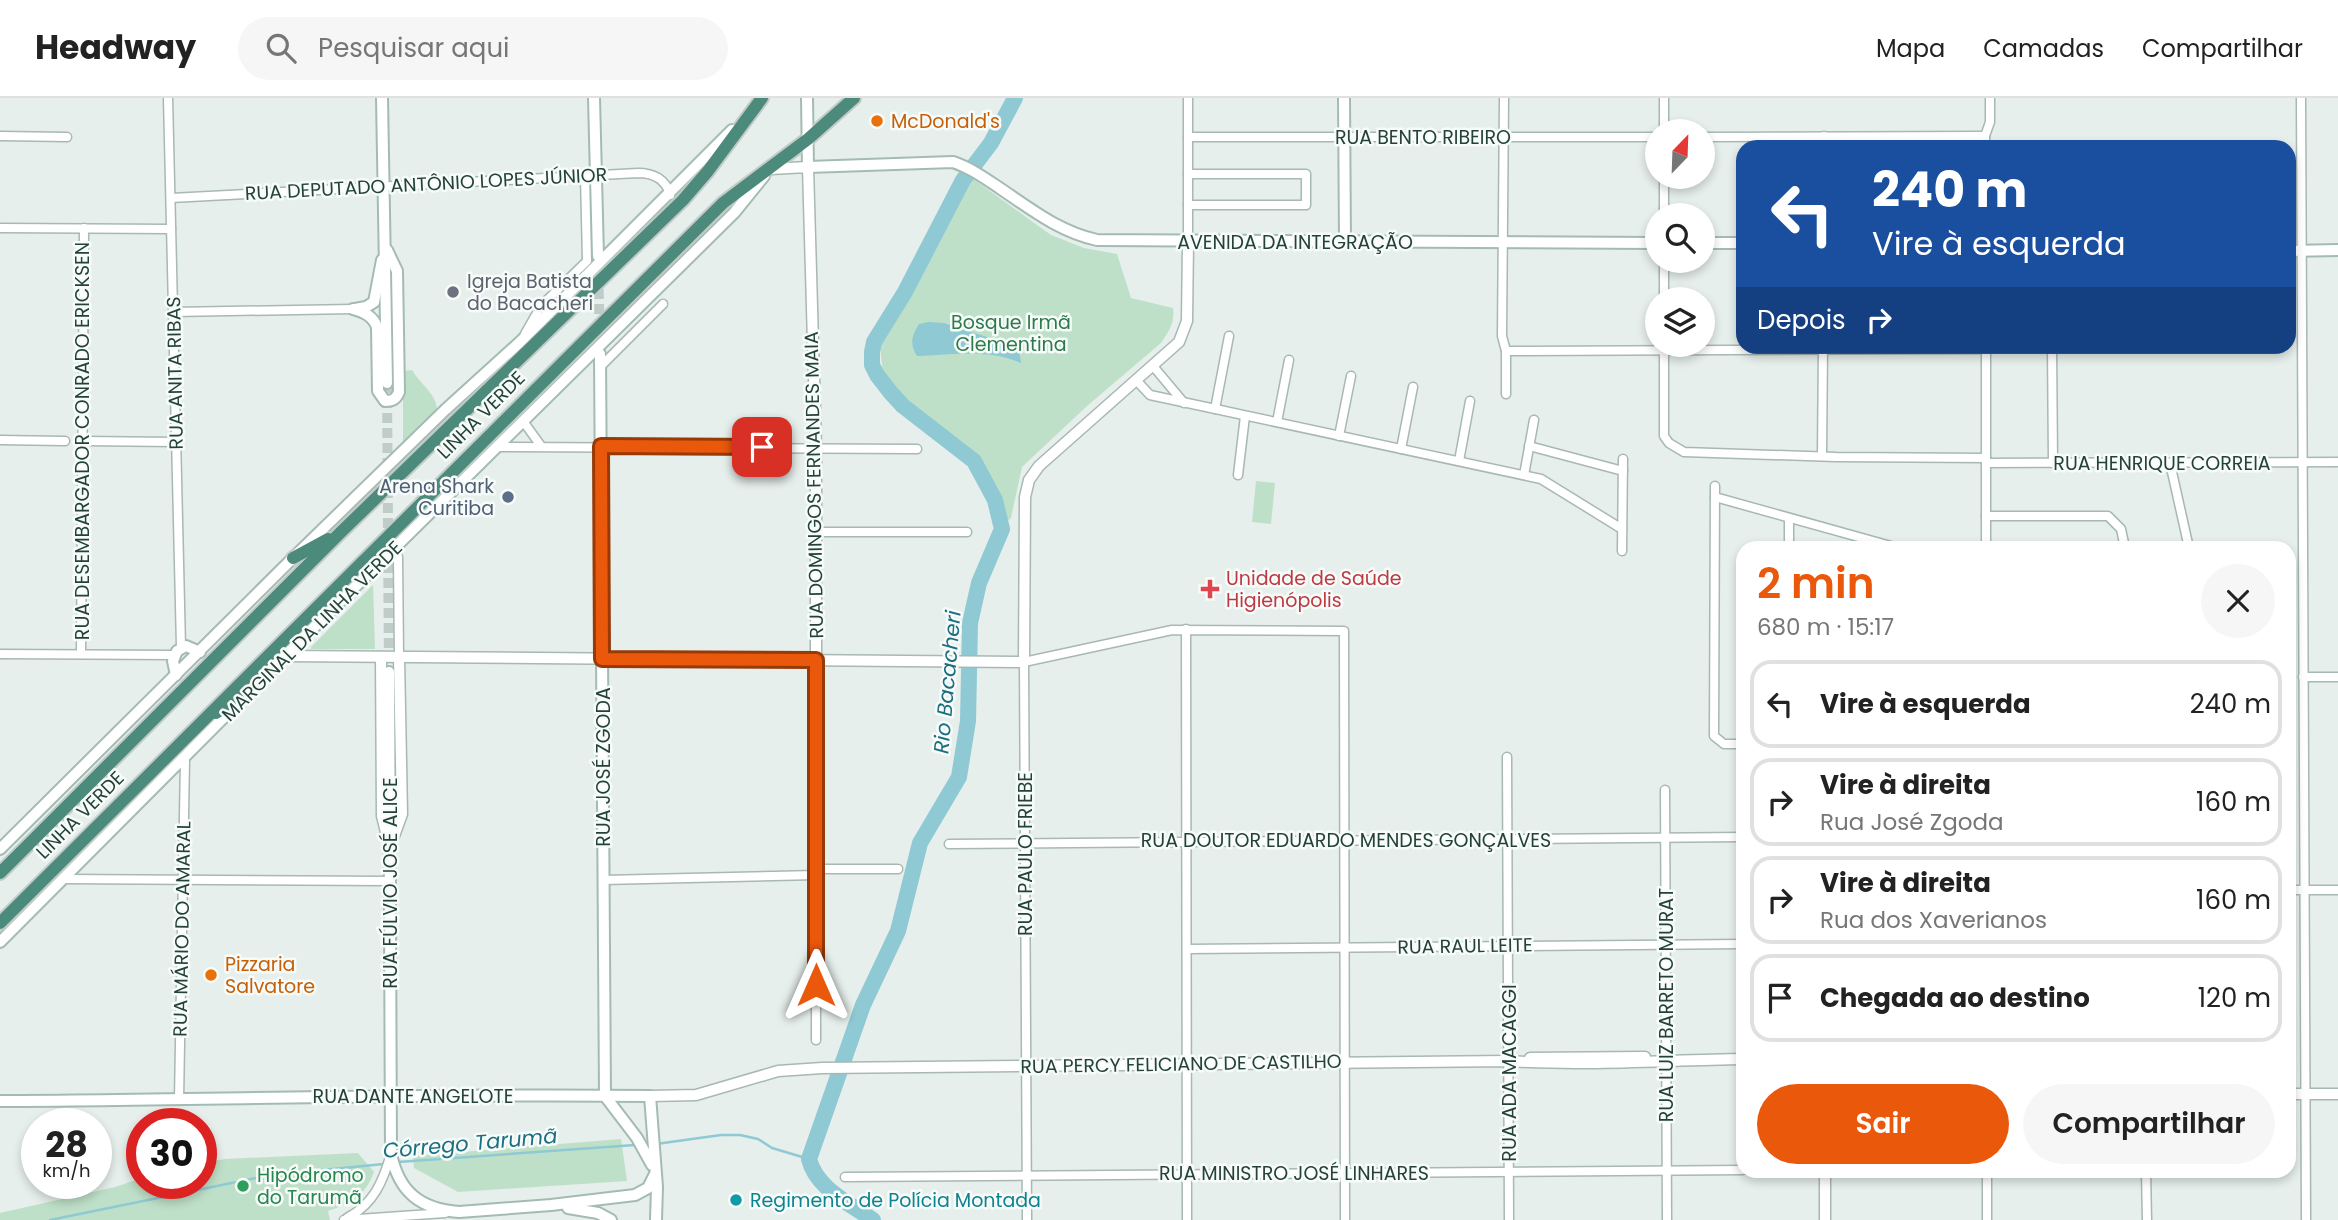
<!DOCTYPE html>
<html lang="pt">
<head>
<meta charset="utf-8">
<style>
  :root { --surface:#fff; --page:#f6f6f6; --text:#222; --muted:#767676; --line:#e0e0e0; --accent:#ea580c }
  body { margin:0; font-family:Poppins,sans-serif; background:var(--page); color:var(--text); height:100vh; display:flex; flex-direction:column; font-size:26px; white-space:nowrap }
  * { box-sizing:border-box; margin:0 }
  p { font-size:23px; color:var(--muted) }
  .icon { flex:none; width:38px; height:38px; fill:none; stroke:currentColor; stroke-width:2; stroke-linecap:round; stroke-linejoin:round }
  .map { position:relative; flex:1; overflow:hidden }
  .drawer { position:absolute; left:1736px; top:443px; width:560px; height:637px; display:flex; flex-direction:column; background:var(--surface); border-radius:21px; box-shadow:0 4px 10px #0003 }
  .drawer>* { flex:none }
  .hud { position:absolute; left:1736px; top:42px; width:560px; height:214px; border-radius:21px; box-shadow:0 4px 10px #0003; background:#1a4fa0; color:#fff; overflow:hidden }
  .needle { width:46px; rotate:23deg }
  .tools { position:absolute; left:1645px; top:21px; display:grid; gap:14px }
  .tools a { display:grid; place-items:center; width:70px; height:70px; border-radius:50%; background:var(--surface); box-shadow:0 4px 10px #0003; font-size:35px }
  .speed { position:absolute; left:21px; top:1010px; display:flex; gap:14px; font-size:35px; font-weight:700; text-align:center }
  .speed>* { display:grid; place-content:center; width:91px; height:91px; border-radius:50%; background:var(--surface); box-shadow:0 4px 10px #0003; line-height:1 }
  .speed small { font-size:18px; font-weight:400 }
  .speed .limit { border:10px solid #d22; background:#fff; color:#111 }
  .pin { position:absolute; display:grid; place-items:center; width:60px; height:60px; color:#fff; margin:-30px; border-radius:14px; box-shadow:0 4px 10px #0006 }
  .me { position:absolute; width:77px; margin:-38px; rotate:0deg; stroke-linejoin:round; filter:drop-shadow(0 0 5px #0008) }
  .turn { display:flex; align-items:center; gap:24px; height:147px; padding:0 21px; font-size:32px }
  .turn .icon { width:91px; height:91px; stroke-width:2.5 }
  .turn b { display:block; font-size:49px; line-height:60px }
  .then { display:flex; align-items:center; height:66px; padding:0 21px; background:#0003; gap:14px; font-size:26px }
  .round { display:grid; place-items:center; flex:none; width:74px; height:74px; border-radius:37px; background:var(--page) }
  .head { display:flex; align-items:center; justify-content:space-between; height:119px; padding:0 21px }
  h1 { font-size:42px; font-weight:600; line-height:52px; color:var(--accent) }
  .button { display:flex; gap:14px; margin-top:auto; padding:14px 21px }
  .button a { flex:1; height:80px; border-radius:42px; background:var(--accent); color:#fff; font-size:28px; font-weight:600; line-height:80px; text-align:center }
  .button a+a { background:var(--page); color:var(--text) }
  ul { padding:0; list-style:none }
  li { display:flex; align-items:center; gap:21px; height:88px; margin:0 14px 10px; padding:0 7px; border:4px solid var(--line); border-radius:21px }
  li div { flex:1 }
  li b { display:block; font-size:26px }
  li em { font-style:normal }
  header { display:flex; align-items:center; gap:42px; box-sizing:border-box; height:98px; padding:0 35px; background:var(--surface); border-bottom:2px solid var(--line) }
  header strong { font-size:33px }
  nav { display:flex; gap:38px; margin-inline-start:auto; font-size:24px }
  .search { width:490px; height:63px; background:var(--page); display:flex; align-items:center; gap:18px; box-sizing:border-box; padding:0 24px; border-radius:38px; color:var(--muted); font-size:26px }
  .map>svg:first-child { display:block }
</style>
</head>
<body>
<header>
<strong>Headway</strong>
<div class="search"><svg class="icon" aria-label="search" viewBox="0 0 24 24"><circle cx="10" cy="10" r="6"/><path d="M15 15l6 6"/></svg>Pesquisar aqui</div>
<nav><a>Mapa</a><a>Camadas</a><a>Compartilhar</a></nav>
</header>
<div class="map">
<svg width="2338" height="1122" viewBox="0 0 2338 1122">
  <rect width="100%" height="100%" fill="#e6efeb"/>
  <!-- green -->
  <g fill="#bfe0c8">
    <path d="M972 80 1051 137 1084 150 1117 156 1131 200 1173 210C1175 224 1169 234 1161 245L1087 308 1022 369 1011 420 1002 427 996 401 975 362 910 306 883 276 880 249 913 196Z"/>
    <path d="M412 272C420 286 438 297 437 313L403 347V273Z"/>
    <path d="M1256 383 1275 385 1271 426 1252 424Z"/>
    <path d="M373 487 375 551H311V549Z"/>
    <path d="M621 1041 627 1083 458 1094 414 1070 413 1058Z"/>
    <path d="M358 1055 374 1074C365 1098 352 1105 328 1113L330 1122H0V1115L115 1089 142 1080V1085H201V1065L225 1061Z"/>
  </g>
  <!-- water -->
  <path fill="#8ec9d4" d="M928 224 944 225 1011 247 1019 251 1021 265C986 250 953 257 917 258 909 246 912 237 919 226Z"/>
  <g fill="none" stroke-linecap="round" stroke-linejoin="round">
    <!-- stream -->
    <g stroke="#8ec9d4" stroke-width="2.5">
      <path d="M656 1046 721 1037H740L758 1041 772 1050 809 1061"/>
      <path d="M398 1064 635 1047"/>
      <path d="M50 1122 271 1077 384 1066"/>
    </g>
    <!-- river -->
    <path stroke="#8ec9d4" stroke-width="16" d="M873 1122C849 1105 816 1090 809 1061L863 907 898 833 920 745 959 679 968 623 970 525 979 485 1002 431 995 402 974 363 903 308 891 295 877 277 872 267V254L874 244 905 194 963 82 991 45 1015 0"/>
    <!-- secondary-tunnel -->
    <g stroke="#bfccc8" stroke-width="10" stroke-dasharray="10 5" stroke-linecap="butt">
      <path d="M598 161 600 253"/>
      <path d="M387 285 389 574"/>
    </g>
    <defs>
      <g id="minor">
        <path d="M168 0 181 549"/>
        <path d="M1504 0 1502 238 1506 253V296"/>
        <path d="M1664 0V33"/>
        <path d="M2301 0 2306 1122"/>
        <path d="M0 38 67 39"/>
        <path d="M1188 39H1657"/>
        <path d="M1703 39 1985 38"/>
        <path d="M1824 49V38"/>
        <path d="M1985 49V38L1990 24V0"/>
        <path d="M1664 79V117"/>
        <path d="M171 100 638 75C653 75 666 81 670 97"/>
        <path d="M1188 107H1306V76H1188"/>
        <path d="M0 130 171 131"/>
        <path d="M1188 144V0"/>
        <path d="M1664 163V201"/>
        <path d="M173 214 353 211"/>
        <path d="M525 236 541 208 587 163 585 77"/>
        <path d="M1664 247V338L1669 345 1684 354 1836 359 1986 360"/>
        <path d="M1986 248V450"/>
        <path d="M2052 248 2053 365"/>
        <path d="M1506 253 1986 251"/>
        <path d="M601 268 663 206"/>
        <path d="M1153 268 1184 305"/>
        <path d="M1136 282 1150 297 1541 381 1622 431"/>
        <path d="M1215 311 1229 238"/>
        <path d="M523 323 541 348"/>
        <path d="M1277 324 1289 262"/>
        <path d="M1339 338 1351 278"/>
        <path d="M0 342 65 343"/>
        <path d="M82 343 176 344"/>
        <path d="M1529 348 1623 373"/>
        <path d="M497 349 917 351"/>
        <path d="M1401 351 1413 289"/>
        <path d="M1822 357 1823 248"/>
        <path d="M1459 363 1470 303"/>
        <path d="M1986 365 2338 364"/>
        <path d="M2170 365 2189 450"/>
        <path d="M1238 377 1245 318"/>
        <path d="M1524 377 1534 322"/>
        <path d="M1715 388 1714 638 1724 646H1743"/>
        <path d="M1715 399 1898 450"/>
        <path d="M1986 418H2108L2121 431 2125 450"/>
        <path d="M816 434H967"/>
        <path d="M1789 450V420"/>
        <path d="M1622 453 1623 361"/>
        <path d="M398 459 399 559"/>
        <path d="M1186 531 1187 1122"/>
        <path d="M0 556 175 557"/>
        <path d="M81 556 84 130"/>
        <path d="M816 562V942"/>
        <path d="M2303 579H2338"/>
        <path d="M1507 659 1509 1122"/>
        <path d="M1665 692 1667 1122"/>
        <path d="M949 746 1743 739"/>
        <path d="M816 771H898"/>
        <path d="M63 781 390 783"/>
        <path d="M603 782 816 777"/>
        <path d="M2289 792H2338"/>
        <path d="M1187 851 1743 846"/>
        <path d="M179 1002 185 661"/>
        <path d="M1987 1073V1122"/>
        <path d="M2146 1073 2147 1122"/>
        <path d="M845 1079 1743 1072"/>
        <path d="M347 1120C374 1106 383 1083 391 1056"/>
        <path d="M344 1122 445 1115"/>
        <path d="M1027 1122 1024 564 1172 532 1344 533 1345 1122"/>
      </g>
      <g id="tertiary">
        <path d="M770 71 808 69 816 350V562"/>
        <path d="M285 558 1024 564 1025 399 1029 382 1039 368 1179 244 1187 223 1188 144"/>
        <path d="M381 559 382 718 388 742"/>
        <path d="M390 749 402 716 399 559"/>
        <path d="M1530 960 1645 959"/>
        <path d="M2289 996H2338"/>
        <path d="M650 998 696 997 778 973 822 970 1508 963C1587 968 1665 962 1743 961"/>
        <path d="M1825 1073V1122"/>
      </g>
      <g id="secondary">
        <path d="M382 0 387 285"/>
        <path d="M594 0 598 158"/>
        <path d="M807 0 808 69 953 64C971 70 986 81 1001 91 1032 112 1060 134 1097 142L1657 145"/>
        <path d="M1344 0 1345 144"/>
        <path d="M1703 145H1743"/>
        <path d="M2289 153 2338 152"/>
        <path d="M353 211C364 214 373 218 377 229L378 293 385 303C393 303 396 301 399 294L397 173 387 152"/>
        <path d="M355 211 366 209 374 204 382 162"/>
        <path d="M600 256 605 998"/>
        <path d="M389 574 391 1056C399 1094 420 1111 459 1114L551 1107 635 1097 648 1090 655 1076"/>
        <path d="M176 577 173 563 177 553 186 548 200 554"/>
        <path d="M0 751 293 460 445 312 520 244 732 32"/>
        <path d="M0 844 285 558 734 115 764 78"/>
        <path d="M605 998 637 1040 652 1067"/>
        <path d="M0 1003C217 1002 433 995 650 998L657 1089 656 1122"/>
        <path d="M568 1110 598 1115 611 1122"/>
      </g>
      <g id="trunk">
        <path d="M293 460 328 441"/>
        <path d="M216 615 252 593"/>
        <path d="M0 775 341 434 683 102 708 73 762 0"/>
        <path d="M0 825 723 105 808 41 854 0"/>
      </g>
    </defs>
    <!-- minor casing -->
    <use href="#minor" stroke="#a8b8b2" stroke-width="11"/>
    <!-- tertiary casing -->
    <use href="#tertiary" stroke="#a8b8b2" stroke-width="13"/>
    <!-- secondary casing -->
    <use href="#secondary" stroke="#a4bbb3" stroke-width="14"/>
    <!-- trunk casing -->
    <use href="#trunk" stroke="#c2cac8" stroke-width="16"/>
    <!-- minor -->
    <use href="#minor" stroke="#fff" stroke-width="8"/>
    <!-- tertiary -->
    <use href="#tertiary" stroke="#fff" stroke-width="10"/>
    <!-- secondary -->
    <use href="#secondary" stroke="#fff" stroke-width="10"/>
    <!-- trunk -->
    <use href="#trunk" stroke="#4c8a7c" stroke-width="12"/>
  </g>
  <g fill="none" stroke-linecap="round" stroke-linejoin="round">
    <defs>
      <path id="route" d="M762 349 601 348 602 561 816 562V887"/>
    </defs>
    <!-- route casing -->
    <use href="#route" stroke="#983908" stroke-width="18"/>
    <!-- route -->
    <use href="#route" stroke="#ea580c" stroke-width="12"/>
  </g>
  <!-- markers -->
  <g fill="#e8710a" stroke="#f7fbf9" stroke-width="2.5">
    <circle cx="877" cy="23" r="7"/>
    <circle cx="211" cy="877" r="7"/>
  </g>
  <circle fill="#6b7280" stroke="#f7fbf9" stroke-width="2.5" cx="453" cy="194" r="7"/>
  <circle fill="#5c6f8a" stroke="#f7fbf9" stroke-width="2.5" cx="508" cy="399" r="7"/>
  <path fill="#e0444e" stroke="#f7fbf9" stroke-width="2.5" d="M1206.5 480.5h7v7h7v7h-7v7h-7v-7h-7v-7h7z"/>
  <circle fill="#2e9e5b" stroke="#f7fbf9" stroke-width="2.5" cx="243" cy="1088" r="7"/>
  <circle fill="#0f9aa8" stroke="#f7fbf9" stroke-width="2.5" cx="736" cy="1102" r="7"/>
  <g text-anchor="middle" dominant-baseline="central" stroke-width="5" stroke-linejoin="round" paint-order="stroke">
    <!-- food labels -->
    <g font-size="19" fill="#c56008" stroke="#f7fbf9" text-anchor="start">
      <text x="891" y="23">McDonald's</text>
      <text x="225" y="866">Pizzaria<tspan x="225" dy="22">Salvatore</tspan></text>
    </g>
    <!-- street labels -->
    <g font-size="19" fill="#24423a" stroke="#f7fbf9">
      <text x="1423" y="39">RUA BENTO RIBEIRO</text>
      <text transform="translate(426 86) rotate(-3)">RUA DEPUTADO ANTÔNIO LOPES JÚNIOR</text>
      <text x="1295" y="144">AVENIDA DA INTEGRAÇÃO</text>
      <text transform="translate(175 275) rotate(-91)">RUA ANITA RIBAS</text>
      <text transform="translate(481 317) rotate(-45)">LINHA VERDE</text>
      <text transform="translate(82 343) rotate(-90)">RUA DESEMBARGADOR CONRADO ERICKSEN</text>
      <text x="2162" y="365">RUA HENRIQUE CORREIA</text>
      <text transform="translate(814 387) rotate(-91)">RUA DOMINGOS FERNANDES MAIA</text>
      <text transform="translate(312 533) rotate(-45)">MARGINAL DA LINHA VERDE</text>
      <text transform="translate(603 669) rotate(-90)">RUA JOSÉ ZGODA</text>
      <text transform="translate(80 717) rotate(-45)">LINHA VERDE</text>
      <text x="1346" y="742">RUA DOUTOR EDUARDO MENDES GONÇALVES</text>
      <text transform="translate(1025 756) rotate(-90)">RUA PAULO FRIEBE</text>
      <text transform="translate(390 785) rotate(-90)">RUA FÚLVIO JOSÉ ALICE</text>
      <text transform="translate(182 831) rotate(-89)">RUA MÁRIO DO AMARAL</text>
      <text transform="translate(1465 848) rotate(-1)">RUA RAUL LEITE</text>
      <text transform="translate(1666 907) rotate(-90)">RUA LUIZ BARRETO MURAT</text>
      <text transform="translate(1181 966) rotate(-1)">RUA PERCY FELICIANO DE CASTILHO</text>
      <text transform="translate(1509 975) rotate(-90)">RUA ADA MACAGGI</text>
      <text x="413" y="998">RUA DANTE ANGELOTE</text>
      <text x="1294" y="1075">RUA MINISTRO JOSÉ LINHARES</text>
    </g>
    <!-- worship labels -->
    <g font-size="19" fill="#5b616d" stroke="#f7fbf9" text-anchor="start">
      <text x="467" y="183">Igreja Batista<tspan x="467" dy="22">do Bacacheri</tspan></text>
    </g>
    <!-- park labels -->
    <g font-size="19" fill="#2d7a4b" stroke="#f7fbf9">
      <text x="1011" y="224">Bosque Irmã<tspan x="1011" dy="22">Clementina</tspan></text>
    </g>
    <!-- service labels -->
    <g font-size="19" fill="#4e5e75" stroke="#f7fbf9" text-anchor="end">
      <text x="494" y="388">Arena Shark<tspan x="494" dy="22">Curitiba</tspan></text>
    </g>
    <!-- health labels -->
    <g font-size="19" fill="#be3a42" stroke="#f7fbf9" text-anchor="start">
      <text x="1226" y="480">Unidade de Saúde<tspan x="1226" dy="22">Higienópolis</tspan></text>
    </g>
    <!-- leisure labels -->
    <g font-size="19" fill="#27864d" stroke="#f7fbf9" text-anchor="start">
      <text x="257" y="1077">Hipódromo<tspan x="257" dy="22">do Tarumã</tspan></text>
    </g>
    <!-- culture labels -->
    <g font-size="19" fill="#0d838f" stroke="#f7fbf9" text-anchor="start">
      <text x="750" y="1102">Regimento de Polícia Montada</text>
    </g>
    <!-- water labels -->
    <g font-size="21" font-style="italic" fill="#1c6f80" stroke="#f7fbf9">
      <text transform="translate(947 584) rotate(-85)">Rio Bacacheri</text>
      <text transform="translate(470 1045) rotate(-5)">Córrego Tarumã</text>
    </g>
  </g>
</svg>
<div class="tools">
<a><svg class="needle" viewBox="-14 -14 28 28"><path d="M0-13l5 13h-10z" fill="#e53935"/><path d="M0 13l5-13h-10z" fill="#767676"/></svg></a>
<a><svg class="icon" aria-label="search" viewBox="0 0 24 24"><circle cx="10" cy="10" r="6"/><path d="M15 15l6 6"/></svg></a>
<a><svg class="icon" aria-label="layers" viewBox="0 0 24 24"><path d="M12 4l9 5-9 5-9-5zM3 14l9 5 9-5"/></svg></a>
</div>
<div class="speed"><div>28<small>km/h</small></div><div class="limit">30</div></div>
<div class="pin" style="left:762px;top:349px;background:#d93025"><svg class="icon" aria-label="arrive" viewBox="0 0 24 24"><path d="M6 21V4h12l-3 4 3 4H6"/></svg></div>
<svg class="me" style="left:816px;top:887px" viewBox="-20 -20 40 40"><path d="M0-17L14 15 0 8-14 15z" fill="#ea580c" stroke="#fff" stroke-width="4"/></svg>
<div class="hud">
<div class="turn"><svg class="icon" aria-label="left" viewBox="0 0 24 24"><path d="M17 20v-9H6M10 6l-5 5 5 5"/></svg><div><b>240 m</b>Vire à esquerda</div></div>
<div class="then">Depois<svg class="icon" aria-label="right" viewBox="0 0 24 24"><path d="M7 20v-9h11M14 6l5 5-5 5"/></svg></div>
</div>
<section class="drawer">
<div class="head"><div><h1>2 min</h1><p>680 m · 15:17</p></div><a class="round"><svg class="icon" aria-label="close" viewBox="0 0 24 24"><path d="M6 6l12 12M18 6L6 18"/></svg></a></div>
<ul>
<li><svg class="icon" aria-label="left" viewBox="0 0 24 24"><path d="M17 20v-9H6M10 6l-5 5 5 5"/></svg><div><b>Vire à esquerda</b></div><em>240 m</em></li>
<li><svg class="icon" aria-label="right" viewBox="0 0 24 24"><path d="M7 20v-9h11M14 6l5 5-5 5"/></svg><div><b>Vire à direita</b><p>Rua José Zgoda</p></div><em>160 m</em></li>
<li><svg class="icon" aria-label="right" viewBox="0 0 24 24"><path d="M7 20v-9h11M14 6l5 5-5 5"/></svg><div><b>Vire à direita</b><p>Rua dos Xaverianos</p></div><em>160 m</em></li>
<li><svg class="icon" aria-label="arrive" viewBox="0 0 24 24"><path d="M6 21V4h12l-3 4 3 4H6"/></svg><div><b>Chegada ao destino</b></div><em>120 m</em></li>
</ul>
<div class="button"><a>Sair</a><a>Compartilhar</a></div>
</section>
</div>
</body>
</html>
